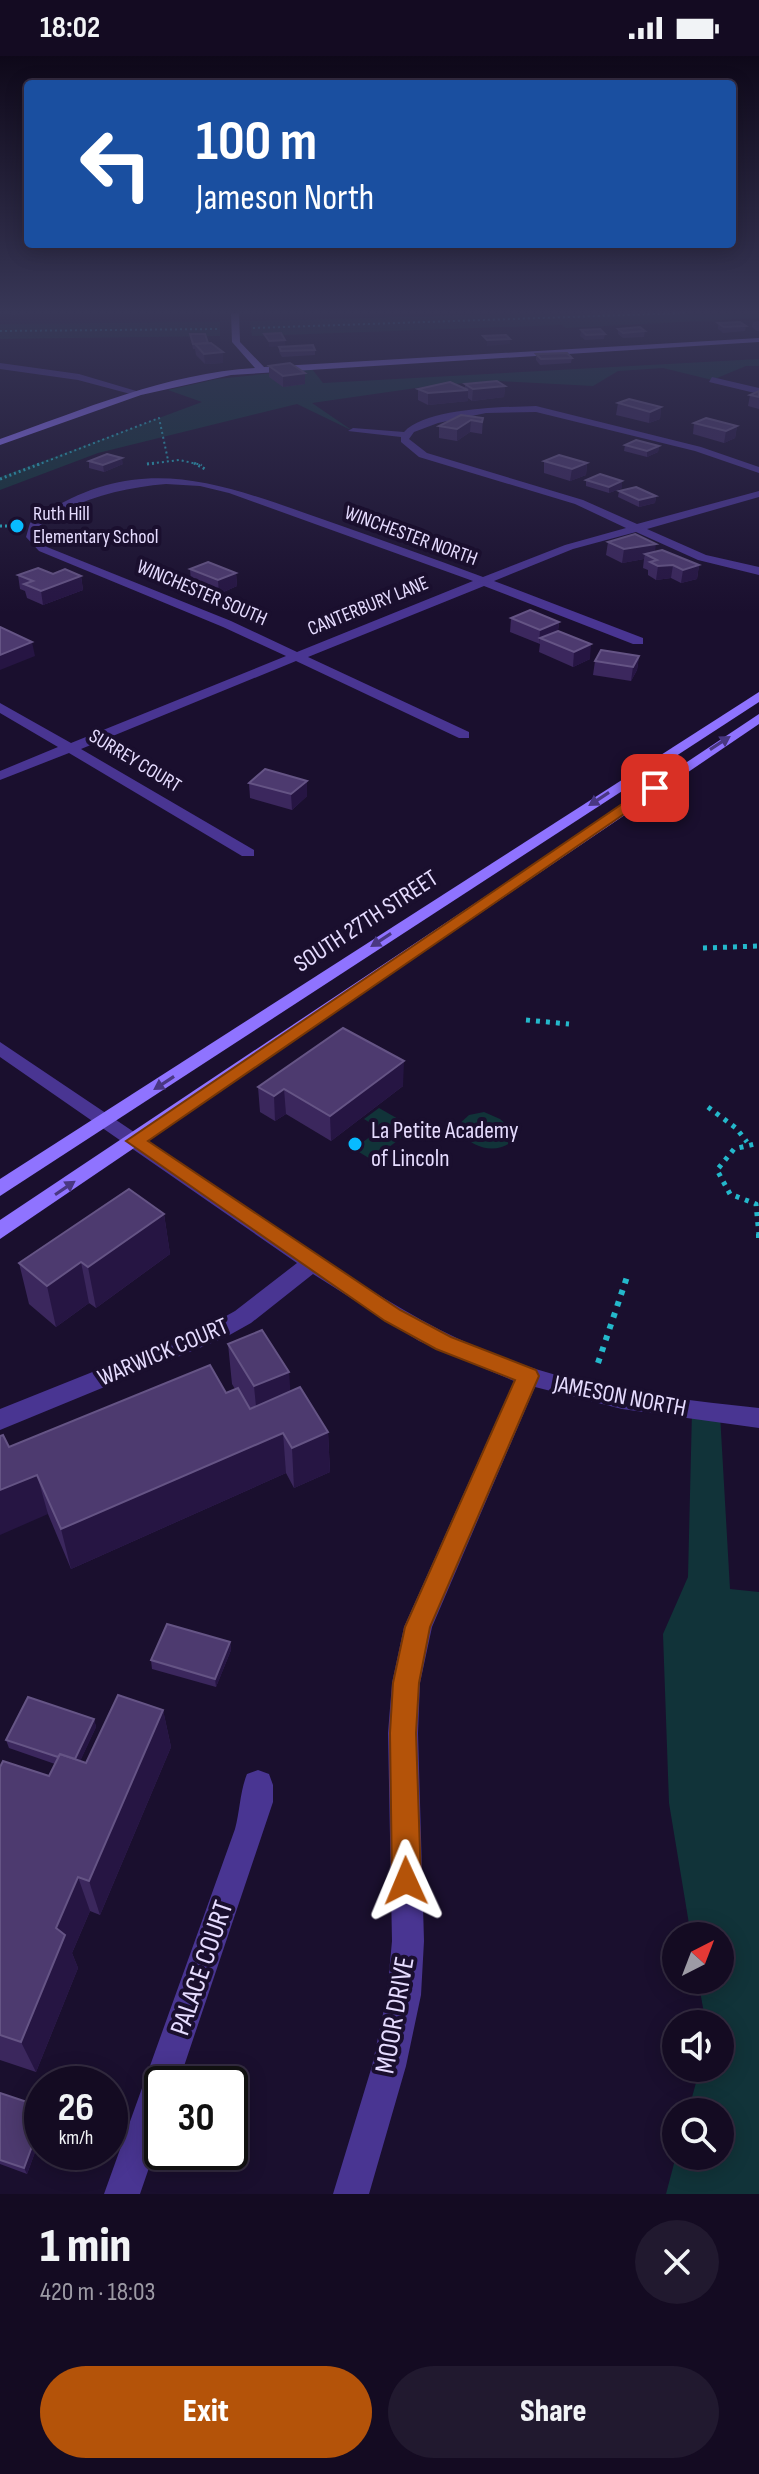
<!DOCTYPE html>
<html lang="en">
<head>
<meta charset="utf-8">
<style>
  :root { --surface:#140b22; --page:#21192f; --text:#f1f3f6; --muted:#9d9ba5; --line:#332b40; --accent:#b45309 }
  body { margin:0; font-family:"Sofia Sans Condensed",sans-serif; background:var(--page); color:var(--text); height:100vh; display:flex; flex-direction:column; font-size:30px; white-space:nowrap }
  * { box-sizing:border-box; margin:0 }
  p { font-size:26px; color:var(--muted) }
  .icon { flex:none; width:44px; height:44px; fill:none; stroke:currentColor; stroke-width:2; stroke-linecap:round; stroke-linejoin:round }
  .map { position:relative; height:2138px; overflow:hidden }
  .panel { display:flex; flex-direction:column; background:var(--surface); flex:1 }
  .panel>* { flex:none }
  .banner { position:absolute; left:24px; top:24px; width:712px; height:168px; border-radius:8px; box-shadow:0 4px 20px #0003,0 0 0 2px var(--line); background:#1a4fa0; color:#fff; overflow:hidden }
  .needle { width:52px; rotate:42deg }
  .tools { position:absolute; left:662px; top:1866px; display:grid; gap:16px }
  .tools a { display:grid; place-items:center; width:72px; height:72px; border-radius:50%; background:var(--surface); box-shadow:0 4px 20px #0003,0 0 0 2px var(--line); font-size:40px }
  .speed { position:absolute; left:24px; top:2010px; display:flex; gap:16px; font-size:40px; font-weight:700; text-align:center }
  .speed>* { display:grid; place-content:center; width:104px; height:104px; border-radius:50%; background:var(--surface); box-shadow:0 4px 20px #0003,0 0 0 2px var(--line); line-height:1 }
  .speed small { font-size:20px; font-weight:400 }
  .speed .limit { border:4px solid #111; border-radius:12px; background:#fff; color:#111 }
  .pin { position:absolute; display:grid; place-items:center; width:68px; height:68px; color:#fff; margin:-34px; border-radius:16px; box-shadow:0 4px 12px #0006 }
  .me { position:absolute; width:88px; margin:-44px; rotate:359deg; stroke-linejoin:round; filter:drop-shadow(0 0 6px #0008) }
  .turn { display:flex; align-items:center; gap:28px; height:168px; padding:0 40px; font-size:36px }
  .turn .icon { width:104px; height:104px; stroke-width:2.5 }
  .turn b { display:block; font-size:56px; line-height:68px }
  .round { display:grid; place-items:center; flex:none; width:84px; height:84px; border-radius:42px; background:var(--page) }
  .summary { display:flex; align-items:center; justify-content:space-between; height:136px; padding:0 40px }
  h1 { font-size:48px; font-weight:800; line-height:60px }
  .action { display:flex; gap:16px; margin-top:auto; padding:16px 40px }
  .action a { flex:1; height:92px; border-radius:48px; background:var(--accent); color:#fff; font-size:32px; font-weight:800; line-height:92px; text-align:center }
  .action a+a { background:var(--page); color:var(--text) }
  .status { display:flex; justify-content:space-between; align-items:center; height:56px; padding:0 40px; background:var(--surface); direction:ltr }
  .status svg { height:22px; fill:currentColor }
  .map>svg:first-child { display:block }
</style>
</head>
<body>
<div class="status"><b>18:02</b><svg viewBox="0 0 49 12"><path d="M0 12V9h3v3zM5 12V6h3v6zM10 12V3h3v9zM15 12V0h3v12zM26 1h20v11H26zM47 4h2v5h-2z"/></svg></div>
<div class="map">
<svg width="759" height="2138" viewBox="0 0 759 2138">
  <rect width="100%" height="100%" fill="#1a0f2e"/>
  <!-- green -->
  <g fill="#113339">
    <path d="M550 257H759V262L566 272 562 269 252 280 250 265Z"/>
    <path d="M220 266V280L0 283V268Z"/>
    <path d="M759 303V310H746L712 324 663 312 618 315 593 330 498 325 437 329 312 347 353 375 297 348 98 397 0 434V421L202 346 168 334 217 323 312 313 323 327Z"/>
    <path d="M379 1052 414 1072 372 1104 354 1093 380 1073 364 1063Z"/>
    <path d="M484 1056 500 1063 515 1076 514 1084C496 1099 475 1093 459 1076L458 1069 469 1059Z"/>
    <path d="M692 1355 720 1358 730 1533 759 1536V2138H666L676 2100H720V2056H688L700 2012H720V1968H706L698 1924H720V1880H691L669 1747 663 1578 688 1521Z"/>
  </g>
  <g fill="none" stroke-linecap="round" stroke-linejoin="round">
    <!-- path-far3 -->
    <g stroke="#24b8cb" stroke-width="2" stroke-dasharray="2 3" stroke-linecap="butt">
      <path d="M253 272 684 257"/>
      <path d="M0 275 219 273"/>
      <path d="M147 408 179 404 202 409"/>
      <path d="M37 409 159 362 168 404"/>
    </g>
    <!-- path-far2 -->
    <g stroke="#24b8cb" stroke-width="3" stroke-dasharray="2 3" stroke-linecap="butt">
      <path d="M194 407 205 413"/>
      <path d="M147 408 157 407"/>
      <path d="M0 423 42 407"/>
      <path d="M0 470H14"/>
    </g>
    <!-- path-far1 -->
    <g stroke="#24b8cb" stroke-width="5" stroke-dasharray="4 6" stroke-linecap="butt">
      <path d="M703 892 759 890"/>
      <path d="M526 964 569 968"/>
      <path d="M708 1051 736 1072 747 1086"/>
      <path d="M759 1180 756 1148 730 1138 717 1114 734 1093 759 1087"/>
    </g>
    <!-- path -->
    <g stroke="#24b8cb" stroke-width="6" stroke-dasharray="5 7" stroke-linecap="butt">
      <path d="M759 1178V1182"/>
      <path d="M598 1307 628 1218"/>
    </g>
    <!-- street -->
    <g fill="#493592" fill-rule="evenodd">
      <path d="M0 307 79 318 143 337 138 340 78 324 0 313Z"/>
      <path d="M712 321 759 332V338L709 326Z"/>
      <path d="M536 350 701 391 759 411V417L695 395 536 356 486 357 438 367 414 376 409 383 427 397 583 444 637 468 759 435V441L647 473 706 499 759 511V519L698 504 636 476 573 493 494 525 643 582V588H633L484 530 308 601 469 676V682H459L296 605 81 693 254 794V800H242L69 697 0 724V715L58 691 0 657V647L71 687 286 600 223 571 39 495 26 481 30 467C134 393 214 425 322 463 376 482 430 501 483 521L565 489 626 472 575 448 419 401 401 386V381L348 375 353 372 404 376C426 352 504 351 536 350ZM166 428 200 430 229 437 473 525 297 596 231 565 47 491 38 480 39 470C77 443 120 432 166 428Z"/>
      <path d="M0 986 350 1221C397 1251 444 1279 496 1299 579 1332 670 1343 759 1352V1372L622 1353 535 1331 432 1571 420 1627 418 1677 424 1885 421 1939 406 2010 369 2138H333L372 2010 387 1939 392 1885 388 1677 392 1627 404 1571 514 1325 419 1285 313 1218 251 1267 226 1281 0 1374V1353L210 1269 235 1255 297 1207 0 1001Z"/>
      <path d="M258 1714 269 1718 273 1729V1746L178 2028H162V2074L140 2138H104L235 1773C240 1755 240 1735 247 1718Z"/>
    </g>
    <!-- secondary -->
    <g fill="#8f73ff" fill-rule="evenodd">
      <path d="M231 257H239L240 286 264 311 759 282V286L231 319 141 339 0 389V383C82 354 167 317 255 312L232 286Z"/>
      <path d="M759 636V646L0 1140V1123Z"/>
      <path d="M759 658V668L0 1183V1164Z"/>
    </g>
  </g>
  <!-- wall -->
  <g fill="#3b275d">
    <path d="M12 257H33V258L12 259Z"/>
    <path d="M759 265V275H757L752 271 753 266Z"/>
    <path d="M718 267 746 270 745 275 723 277 718 273Z"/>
    <path d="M618 273 645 275 644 281 623 282 618 278Z"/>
    <path d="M581 274 605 278 604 283 585 284 580 280Z"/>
    <path d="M190 278 223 296V307L205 308 196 299 195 293H193Z"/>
    <path d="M279 291 315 294V299L282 301 279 296Z"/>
    <path d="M536 298 572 302 571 307 540 309 536 304Z"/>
    <path d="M269 310 305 328 283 331 269 321Z"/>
    <path d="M465 328 505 330 504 341 472 345 468 342V345L428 349 418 344V333H465Z"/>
    <path d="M759 335V353L748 350 750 339Z"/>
    <path d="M618 347 661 351 660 363 649 367 616 359Z"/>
    <path d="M483 362 482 378 470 376 457 385 439 382V370Z"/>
    <path d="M694 367 737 370 735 382 724 387 693 378Z"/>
    <path d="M625 389 659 390 658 396 647 401 624 395Z"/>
    <path d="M89 405 123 408 104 416 89 412Z"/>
    <path d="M544 405 587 407 586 419 570 425 544 417Z"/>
    <path d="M586 424 622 432 609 437 586 430Z"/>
    <path d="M619 435 656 440 655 447 639 451 618 441Z"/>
    <path d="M608 486 655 496 699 509 697 523 681 527 671 522 656 524 648 519V514L643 512 644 503 622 507 606 499Z"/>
    <path d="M190 513 236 517 237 530 219 538 191 527Z"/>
    <path d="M53 518 81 520 83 534 43 549 27 542 25 535 20 533 18 519Z"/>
    <path d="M511 562 559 566 558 575 590 603 573 611 539 596 540 588 510 576Z"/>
    <path d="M639 600 637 614 631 625 593 619 595 605Z"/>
    <path d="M249 727 307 740 292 754 250 742Z"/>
    <path d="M403 1030 331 1085 286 1058 275 1065 260 1056 258 1031Z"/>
    <path d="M164 1158 170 1198 96 1252 89 1247 56 1271 29 1248 19 1207Z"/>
    <path d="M228 1288 290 1335 328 1376 330 1416 294 1432 286 1417 71 1513 48 1458 9 1391 226 1337 235 1333 232 1328Z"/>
    <path d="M230 1586 231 1594 216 1631 152 1613 151 1604Z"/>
    <path d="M163 1654 171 1691 100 1859 90 1855 72 1897 78 1912 36 2016 0 2004V1711L49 1720 55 1708 9 1692 6 1684 94 1663 96 1671 80 1705 86 1707Z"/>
    <path d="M0 2037 42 2051V2077L27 2118 0 2108Z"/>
  </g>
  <!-- shaded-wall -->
  <g fill="#261543">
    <path d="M510 283V288L487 290V284Z"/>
    <path d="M285 284V290L269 291V285Z"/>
    <path d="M223 296V307L205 308 204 298Z"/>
    <path d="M305 317V328L283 331V320Z"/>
    <path d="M505 330 504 341 472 345 473 333Z"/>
    <path d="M468 334V345L428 349V337Z"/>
    <path d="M661 351 660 363 649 367 650 356Z"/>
    <path d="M471 364 470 376 457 385V373Z"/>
    <path d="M737 370 735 382 724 387 726 375Z"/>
    <path d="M659 390 658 396 647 401V395Z"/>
    <path d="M122 402 123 408 104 416 103 409Z"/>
    <path d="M587 407 586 419 570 425 572 413Z"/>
    <path d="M622 425V432L609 437V431Z"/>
    <path d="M656 440 655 447 639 451V444Z"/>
    <path d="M656 488 654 502 645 498 644 503 622 507 624 493Z"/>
    <path d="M673 509 671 522 656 524 658 510Z"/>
    <path d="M699 509 697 523 681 527 683 514Z"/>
    <path d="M236 517 237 530 219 538 218 524Z"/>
    <path d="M81 520 83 534 43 549 41 535Z"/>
    <path d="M559 566 557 580 540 582 539 588 540 574Z"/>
    <path d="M32 586 35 600 0 614V599Z"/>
    <path d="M591 588 590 603 573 611 574 596Z"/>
    <path d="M639 600 637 614 631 625 633 611Z"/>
    <path d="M307 725V740L292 754 291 738Z"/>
    <path d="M404 1005 403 1030 331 1085 330 1060Z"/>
    <path d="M284 1033 286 1058 275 1065 274 1040Z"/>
    <path d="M164 1158 170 1198 96 1252 88 1211Z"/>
    <path d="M81 1206 89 1247 56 1271 47 1230Z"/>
    <path d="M289 1316 292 1356 258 1371 254 1330Z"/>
    <path d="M328 1376 330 1416 294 1432 292 1392Z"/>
    <path d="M283 1377 286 1417 71 1513 61 1473Z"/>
    <path d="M37 1419 48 1458 0 1479V1434Z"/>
    <path d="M230 1586 231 1594 216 1631 215 1623Z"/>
    <path d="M163 1654 171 1691 100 1859 89 1825Z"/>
    <path d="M94 1663 96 1671 76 1714 73 1706Z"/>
    <path d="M78 1821 90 1855 72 1897 78 1912 36 2016 21 1986 56 1872Z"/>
    <path d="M42 2063V2077L27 2118 24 2112Z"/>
  </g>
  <!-- building -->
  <g fill="#4d3a6f" stroke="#655485" stroke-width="2">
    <path d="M740 266 746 270 724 271 718 267Z"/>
    <path d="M640 271 645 275 623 277 618 273Z"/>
    <path d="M600 273 605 278 586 279 581 274Z"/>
    <path d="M281 277 285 284 269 285 264 278Z"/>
    <path d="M190 278H205L208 287 193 288Z"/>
    <path d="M506 279 510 283 487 284 483 280Z"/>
    <path d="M211 287 223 296 204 298 195 288Z"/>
    <path d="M313 289 315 294 281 295 279 291Z"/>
    <path d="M567 297 572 302 541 303 536 298Z"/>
    <path d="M290 307 305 317 283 320 269 310Z"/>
    <path d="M497 325 505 330 473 333 465 328Z"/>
    <path d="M450 326 468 334 428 337 418 333Z"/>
    <path d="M759 335V341L750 339Z"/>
    <path d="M629 343 661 351 650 356 618 347Z"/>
    <path d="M461 359 483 362 482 366 471 364 457 373 439 370Z"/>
    <path d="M706 362 737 370 726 375 694 367Z"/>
    <path d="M636 384 659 390 647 395 625 389Z"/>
    <path d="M107 398 122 402 103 409 89 405Z"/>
    <path d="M559 399 587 407 572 413 544 405Z"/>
    <path d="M600 418 622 425 609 431 586 424Z"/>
    <path d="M636 431 656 440 639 444 619 435Z"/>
    <path d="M635 478 656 488 624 493 608 486Z"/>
    <path d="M662 494 699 509 683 514 673 509 658 510 650 506 657 504 645 498Z"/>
    <path d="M208 506 236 517 218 524 190 513Z"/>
    <path d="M38 512 53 518 65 513 81 520 41 535 24 528 33 525 18 519Z"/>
    <path d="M530 554 559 566 540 574 511 562Z"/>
    <path d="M0 571 32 586 0 599Z"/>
    <path d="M558 575 591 588 574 596 540 582Z"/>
    <path d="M601 594 639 600 633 611 595 605Z"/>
    <path d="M265 713 307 725 291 738 249 727Z"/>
    <path d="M343 972 404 1005 330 1060 284 1033 274 1040 258 1031Z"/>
    <path d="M129 1133 164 1158 88 1211 81 1206 47 1230 19 1207Z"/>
    <path d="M262 1274 289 1316 254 1330 228 1288Z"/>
    <path d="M210 1309 226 1337 238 1332 250 1353 300 1331 328 1376 292 1392 283 1377 61 1473 37 1419 0 1434V1380L3 1379 9 1391Z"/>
    <path d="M167 1568 230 1586 215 1623 151 1604Z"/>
    <path d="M118 1639 163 1654 89 1825 78 1821 56 1872 65 1879 21 1986 0 1979V1711L3 1705 49 1720 60 1698 86 1707Z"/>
    <path d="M28 1641 94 1663 75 1703 60 1698 58 1701 6 1684Z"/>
    <path d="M0 2037 42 2051V2063L24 2112 0 2104Z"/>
  </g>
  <!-- one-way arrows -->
  <defs><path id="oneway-solid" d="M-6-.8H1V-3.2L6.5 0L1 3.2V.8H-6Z" transform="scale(2)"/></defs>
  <g fill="#493782">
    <use href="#oneway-solid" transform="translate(720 687) rotate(-33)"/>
    <use href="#oneway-solid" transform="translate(599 743) rotate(147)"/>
    <use href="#oneway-solid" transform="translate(381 884) rotate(147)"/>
    <use href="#oneway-solid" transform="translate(164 1027) rotate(147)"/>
    <use href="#oneway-solid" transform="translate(65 1132) rotate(-34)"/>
  </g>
  <!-- sky -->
  <linearGradient id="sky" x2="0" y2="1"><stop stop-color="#0e0819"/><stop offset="0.46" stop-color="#383757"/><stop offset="1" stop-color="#383757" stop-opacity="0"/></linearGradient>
  <rect width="759" height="556" fill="url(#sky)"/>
  <!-- route -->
  <path fill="#b45309" stroke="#753606" stroke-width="2" d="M650 729 662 732 148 1085 400 1254 451 1281 536 1314 539 1320 430 1571 419 1627 416 1677 421 1825 416 1835 406 1839 396 1835 392 1825 390 1677 393 1627 405 1571 515 1324 436 1293 385 1265 126 1085Z"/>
  <!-- markers -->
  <g fill="#08bbff" stroke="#1a0f2e" stroke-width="3">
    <circle cx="17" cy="470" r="8"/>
    <circle cx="355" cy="1088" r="8"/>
  </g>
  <g text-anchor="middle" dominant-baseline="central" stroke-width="8" stroke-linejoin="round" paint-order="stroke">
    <!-- far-poi labels -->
    <g font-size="20" fill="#e6dcff" stroke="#1a0f2e" text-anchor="start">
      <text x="33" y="458">Ruth Hill<tspan x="33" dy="23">Elementary School</tspan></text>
    </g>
    <!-- far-street labels -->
    <g font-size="20" fill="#e6dcff" stroke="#1a0f2e">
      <text transform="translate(411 480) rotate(20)">WINCHESTER NORTH</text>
      <text transform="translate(202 537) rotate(23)">WINCHESTER SOUTH</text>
      <text transform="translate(368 550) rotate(-22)">CANTERBURY LANE</text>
      <text transform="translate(135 705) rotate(31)">SURREY COURT</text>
    </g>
    <!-- street labels -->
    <g font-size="24" fill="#e6dcff" stroke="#1a0f2e">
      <text transform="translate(366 865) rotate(-33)">SOUTH 27TH STREET</text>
      <text transform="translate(163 1296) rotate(-23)">WARWICK COURT</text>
      <text transform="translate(620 1340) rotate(11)">JAMESON NORTH</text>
    </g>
    <!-- poi labels -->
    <g font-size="24" fill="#e6dcff" stroke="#1a0f2e" text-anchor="start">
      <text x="371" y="1074">La Petite Academy<tspan x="371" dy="28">of Lincoln</tspan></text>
    </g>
    <!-- near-street labels -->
    <g font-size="28" fill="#e6dcff" stroke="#1a0f2e">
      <text transform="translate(202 1912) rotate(-71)">PALACE COURT</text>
      <text transform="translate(395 1959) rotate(-80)">MOOR DRIVE</text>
    </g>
  </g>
</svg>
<div class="tools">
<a><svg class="needle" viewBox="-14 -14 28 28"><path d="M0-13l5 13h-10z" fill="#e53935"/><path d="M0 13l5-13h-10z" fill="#9d9ba5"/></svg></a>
<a><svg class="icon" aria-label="sound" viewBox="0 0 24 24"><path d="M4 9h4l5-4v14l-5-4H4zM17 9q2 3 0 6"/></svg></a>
<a><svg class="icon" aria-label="search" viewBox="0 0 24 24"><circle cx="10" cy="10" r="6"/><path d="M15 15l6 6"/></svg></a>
</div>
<div class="speed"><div>26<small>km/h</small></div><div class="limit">30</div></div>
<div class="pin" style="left:655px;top:732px;background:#d93025"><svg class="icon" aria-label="arrive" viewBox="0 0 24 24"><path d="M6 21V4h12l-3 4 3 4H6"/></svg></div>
<svg class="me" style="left:406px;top:1825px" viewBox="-20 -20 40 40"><path d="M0-17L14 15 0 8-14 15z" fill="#b45309" stroke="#fff" stroke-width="4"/></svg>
<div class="banner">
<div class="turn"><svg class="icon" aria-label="left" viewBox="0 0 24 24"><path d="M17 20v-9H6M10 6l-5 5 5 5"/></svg><div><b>100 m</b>Jameson North</div></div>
</div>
</div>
<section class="panel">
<div class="summary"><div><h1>1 min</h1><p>420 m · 18:03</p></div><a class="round"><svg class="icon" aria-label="close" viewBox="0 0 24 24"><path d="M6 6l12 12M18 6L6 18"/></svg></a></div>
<div class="action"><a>Exit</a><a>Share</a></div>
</section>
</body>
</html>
